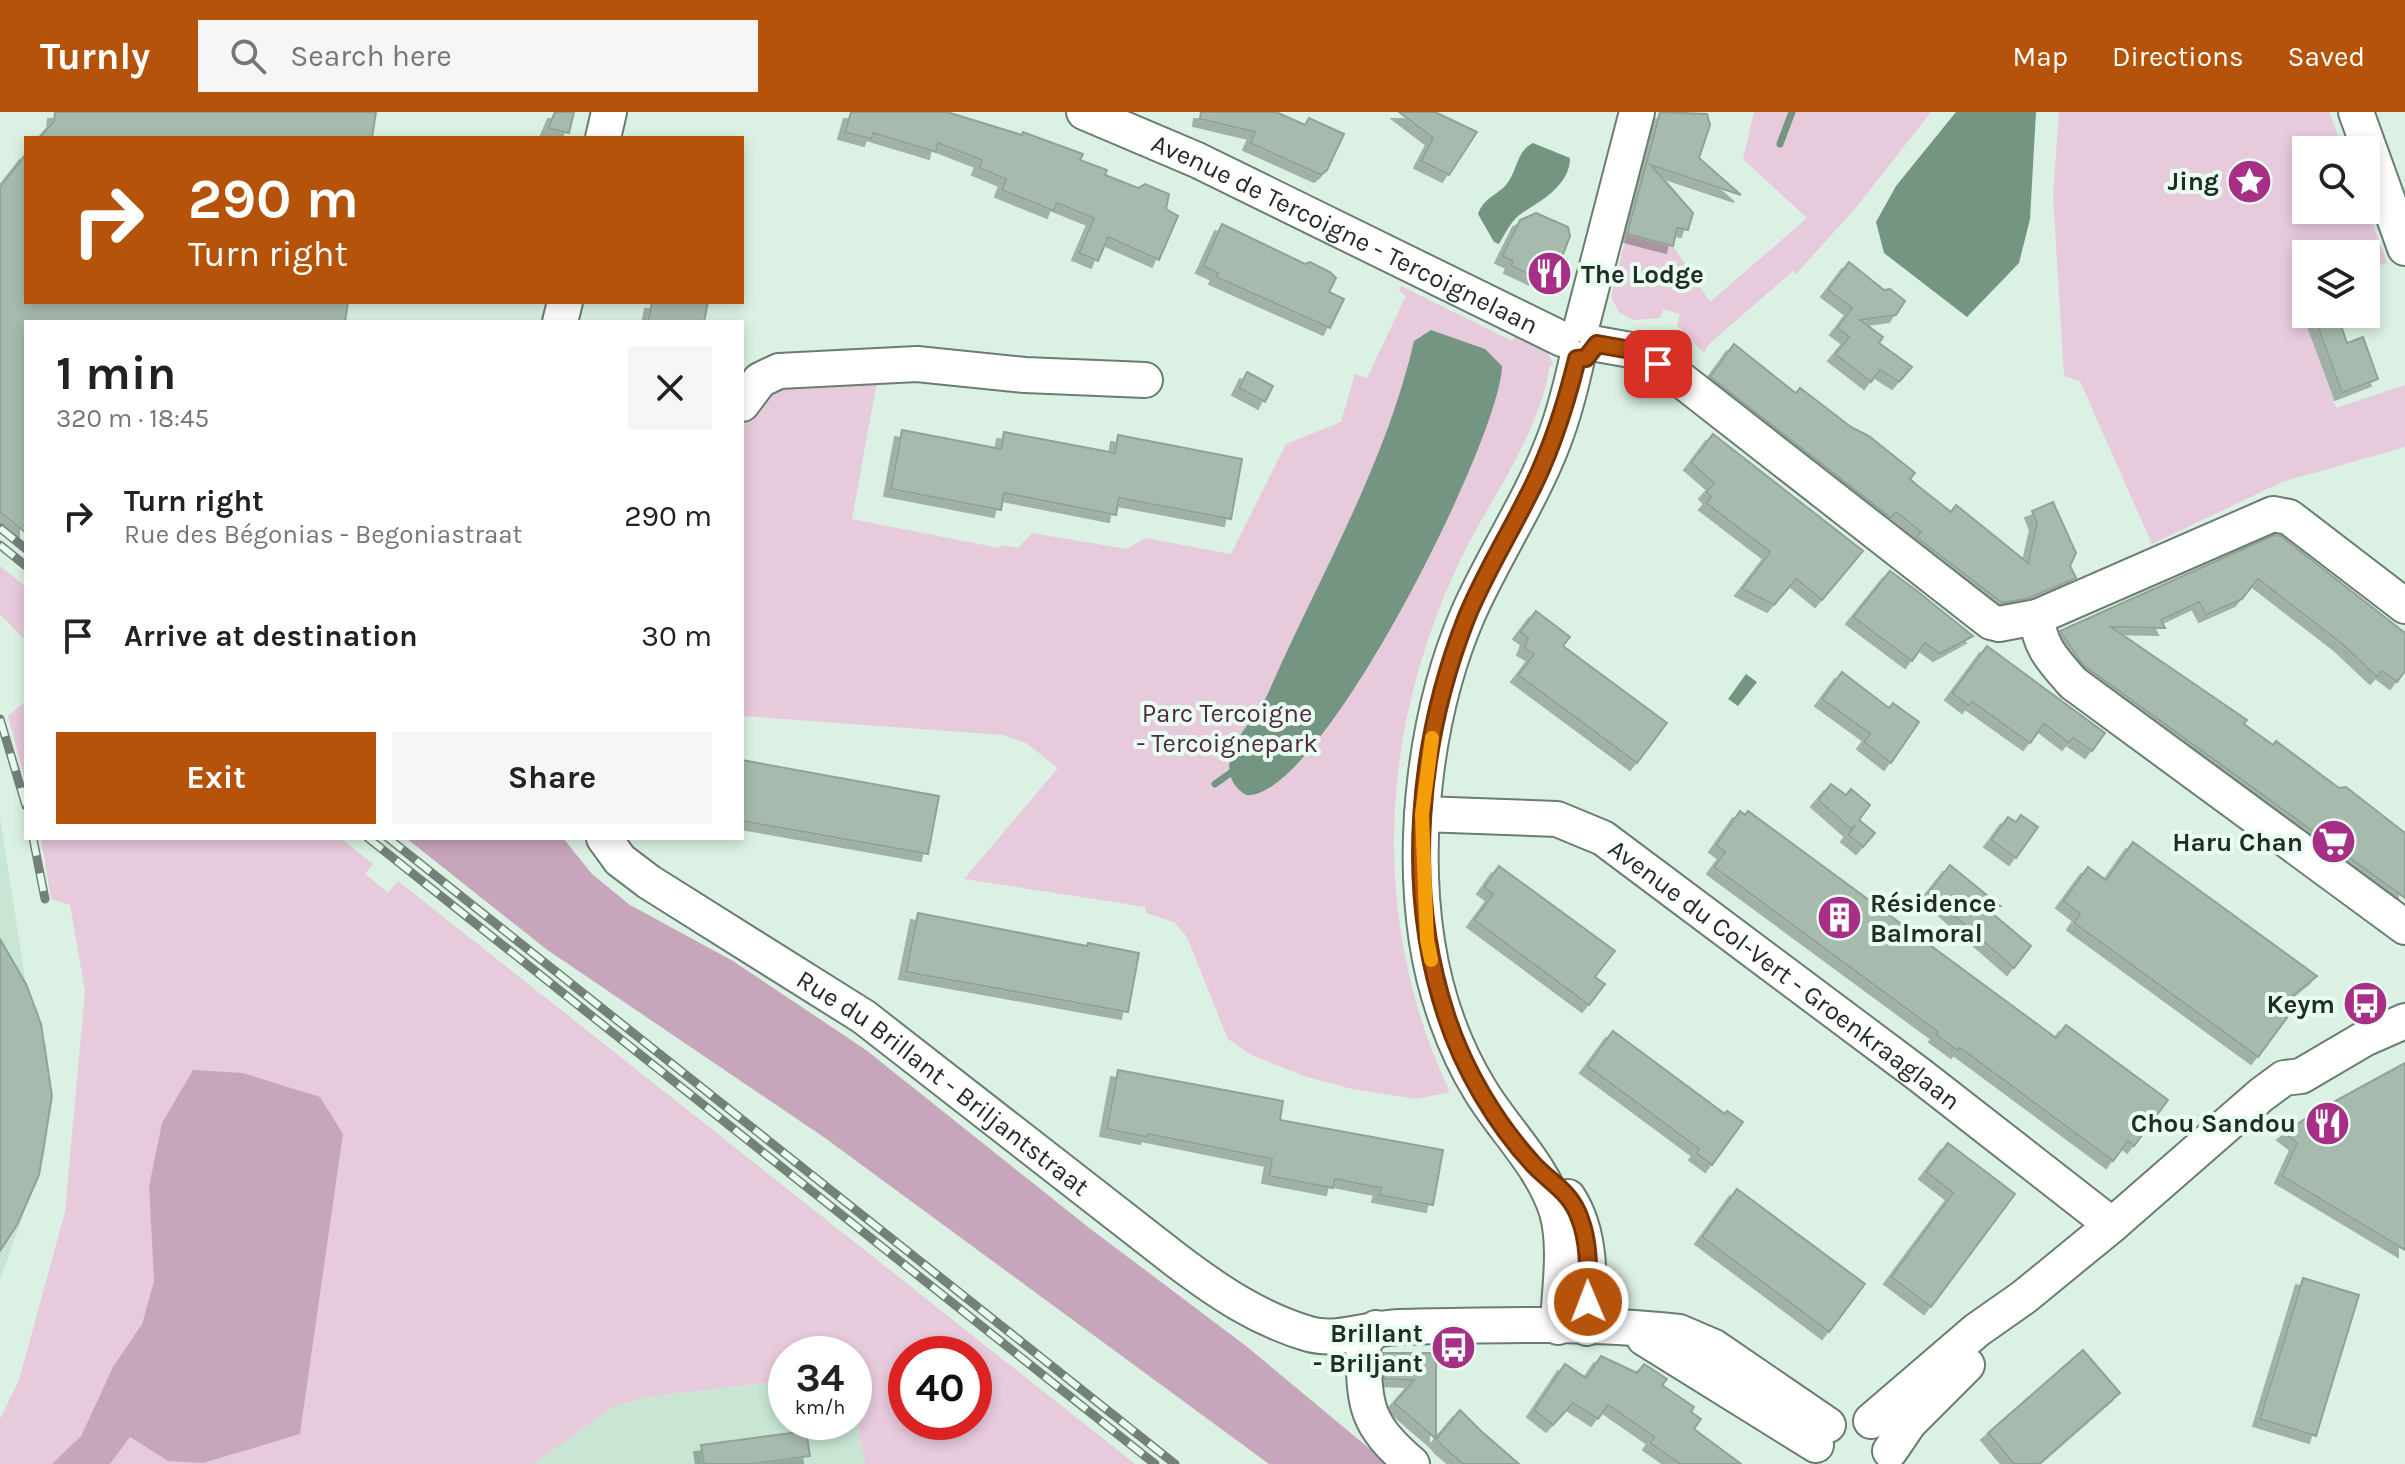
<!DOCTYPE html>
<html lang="en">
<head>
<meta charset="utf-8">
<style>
  :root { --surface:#fff; --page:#f6f6f6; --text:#222; --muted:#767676; --accent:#b45309 }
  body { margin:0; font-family:Karla,sans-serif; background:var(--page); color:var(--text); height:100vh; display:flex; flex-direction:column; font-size:30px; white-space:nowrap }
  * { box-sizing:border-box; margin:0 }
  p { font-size:26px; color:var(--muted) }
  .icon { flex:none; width:44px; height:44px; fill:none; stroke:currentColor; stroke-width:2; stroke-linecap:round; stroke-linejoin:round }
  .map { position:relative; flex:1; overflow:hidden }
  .details { position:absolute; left:24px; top:208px; width:720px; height:520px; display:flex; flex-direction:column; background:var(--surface); border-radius:0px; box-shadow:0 4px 12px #0003 }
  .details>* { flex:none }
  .top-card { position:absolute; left:24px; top:24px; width:720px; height:168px; border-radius:0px; box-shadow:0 4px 12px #0003; background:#b45309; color:#fff; overflow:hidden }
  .buttons { position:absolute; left:2292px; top:24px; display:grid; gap:16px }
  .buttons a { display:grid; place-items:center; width:88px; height:88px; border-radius:0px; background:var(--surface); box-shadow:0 4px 12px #0003; font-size:40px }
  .speed { position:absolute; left:768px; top:1224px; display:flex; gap:16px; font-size:40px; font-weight:700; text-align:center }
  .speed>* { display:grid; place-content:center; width:104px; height:104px; border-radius:50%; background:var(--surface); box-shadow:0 4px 12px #0003; line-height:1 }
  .speed small { font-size:20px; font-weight:400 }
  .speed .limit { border:12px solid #d22; background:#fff; color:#111 }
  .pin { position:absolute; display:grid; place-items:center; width:68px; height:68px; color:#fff; margin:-34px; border-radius:16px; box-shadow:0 4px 12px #0006 }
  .me { position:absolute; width:88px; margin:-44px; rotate:359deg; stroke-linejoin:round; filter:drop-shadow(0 0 6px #0008) }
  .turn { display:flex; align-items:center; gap:28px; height:168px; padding:0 32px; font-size:36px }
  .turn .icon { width:104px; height:104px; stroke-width:2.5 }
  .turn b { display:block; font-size:56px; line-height:68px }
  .round { display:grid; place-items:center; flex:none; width:84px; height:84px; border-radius:0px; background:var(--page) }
  .head { display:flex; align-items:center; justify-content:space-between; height:136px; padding:0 32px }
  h1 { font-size:48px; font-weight:700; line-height:60px }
  .action { display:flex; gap:16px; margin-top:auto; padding:16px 32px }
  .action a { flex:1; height:92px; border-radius:0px; background:var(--accent); color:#fff; font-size:32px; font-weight:700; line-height:92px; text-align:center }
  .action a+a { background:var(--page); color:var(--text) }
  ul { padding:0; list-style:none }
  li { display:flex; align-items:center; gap:24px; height:120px; padding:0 32px }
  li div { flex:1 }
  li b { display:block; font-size:30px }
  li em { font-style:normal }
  header { display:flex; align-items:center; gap:48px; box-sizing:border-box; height:112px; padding:0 40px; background:var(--accent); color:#fff }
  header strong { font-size:38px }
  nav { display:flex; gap:44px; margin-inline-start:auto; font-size:28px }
  .search { width:560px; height:72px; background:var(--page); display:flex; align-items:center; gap:20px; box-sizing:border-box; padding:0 28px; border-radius:0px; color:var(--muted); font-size:30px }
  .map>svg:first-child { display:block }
</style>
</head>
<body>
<header>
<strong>Turnly</strong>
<div class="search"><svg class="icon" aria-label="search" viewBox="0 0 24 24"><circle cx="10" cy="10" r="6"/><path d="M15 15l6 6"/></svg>Search here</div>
<nav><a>Map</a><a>Directions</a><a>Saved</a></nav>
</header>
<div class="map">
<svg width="2405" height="1352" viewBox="0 0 2405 1352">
  <defs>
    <filter id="shadow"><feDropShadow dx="-7" dy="7" stdDeviation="0" flood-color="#0004"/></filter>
  </defs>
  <rect width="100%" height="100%" fill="#dbf1e3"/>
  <!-- built -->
  <g fill="#c9e6d4">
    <path d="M0 705 26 872 46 934 52 984 45 1043 0 1168Z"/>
    <path d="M786 1259V1310H854V1287L856 1289 865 1352H533L613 1295 646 1285 773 1270Z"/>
  </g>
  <!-- green -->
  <g fill="#e7cadc" fill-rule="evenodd">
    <path d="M1754 0H1931L1854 98 1796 162 1793 159 1708 233 1704 241 1677 213 1680 202 1663 197 1660 206 1634 208 1619 200 1611 185 1627 122 1673 134 1710 190 1807 106 1743 47Z"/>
    <path d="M2059 0H2329L2344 38H2306V98H2366V92L2387 151 2366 158V142H2306V180L2297 184 2336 296 2405 273V335L2282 370 2152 432 2080 269 2064 264 2053 85Z"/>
    <path d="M1401 174 1512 229 1522 213 1545 233 1553 253H1550C1538 328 1487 389 1456 457 1379 625 1370 811 1450 980L1416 987 1352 977 1304 964 1251 943 1228 927 1187 825 1174 810 1146 801V795L964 767 1058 656 1026 631 1003 623 742 604V317L755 290 770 276 877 269 852 407 999 436 1002 433 1018 436 1032 421 1127 437 1145 426 1231 442 1286 332 1341 310 1355 262 1367 266 1406 184 1399 179Z"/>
    <path d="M0 454 26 475V529L0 502Z"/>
    <path d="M26 589V671L8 604Z"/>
    <path d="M41 726H340L373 752 365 762 388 781 398 769 1135 1352H865L854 1287V1242H786V1259L773 1270 646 1285 613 1295 533 1352H110L130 1325 168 1349 300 1322 343 1022 149 1075 154 1169 142 1212 113 1255 81 1324 52 1352H0V1307L19 1268 65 1100 85 879 70 793 51 787ZM906 1242H974V1310H906Z"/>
  </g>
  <!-- forest -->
  <g fill="#c7a5ba">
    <path d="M406 726H563L592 762 630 793 733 849 866 938 1088 1115 1246 1234 1388 1352H1269L825 1026 546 837Z"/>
    <path d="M193 958 243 961 320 985 343 1022 300 1322 203 1351 168 1349 130 1325 110 1352H52L81 1324 113 1255 142 1212 154 1169 149 1075 162 1011Z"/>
  </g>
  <!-- water -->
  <g fill="#749581">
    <path d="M1956 0H2036L2030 107 2019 151 1967 205 1884 141 1876 110 1896 74Z"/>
    <path d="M1533 31 1570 46C1570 73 1541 89 1522 101 1512 107 1505 122 1499 132L1494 130 1478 102C1484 86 1494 85 1505 74 1518 60 1515 40 1533 31Z"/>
    <path d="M1431 218 1485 237 1502 254C1501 325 1319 691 1246 683 1233 675 1227 663 1230 647 1235 622 1259 603 1269 579 1319 465 1386 352 1414 229Z"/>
    <path d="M1746 562 1757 570 1738 594 1728 587Z"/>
  </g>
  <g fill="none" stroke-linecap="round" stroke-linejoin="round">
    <!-- stream -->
    <g stroke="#749581" stroke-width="7">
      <path d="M1780 32 1792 0"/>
      <path d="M1215 672 1236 657"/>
    </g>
  </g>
  <!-- building -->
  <g fill="#a6baad" stroke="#8fa396" stroke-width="2" filter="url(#shadow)">
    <path d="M55 0H376L372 26H39L54 9Z"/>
    <path d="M555 0H574L569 21 548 16Z"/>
    <path d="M851 0H947L1022 23 1023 20 1083 42 1080 48 1107 58 1105 63 1138 76 1145 72 1169 82 1166 97 1178 104 1159 148 1108 125 1098 149 1079 141 1094 106 1057 91 1054 99 1002 78 1006 67 979 56 982 48 938 31 936 40 873 21 871 27 845 20Z"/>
    <path d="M1201 0H1276L1305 13 1309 6 1344 22 1327 58 1321 63 1250 31 1255 20 1200 7Z"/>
    <path d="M1399 0H1435L1477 20 1449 63 1421 49 1433 26Z"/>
    <path d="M1660 0 1707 2 1710 13 1699 46 1741 83 1651 53 1693 101 1688 118 1677 116 1673 134 1627 122Z"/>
    <path d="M26 42V190H348L345 210H26V421L0 400V75Z"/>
    <path d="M1536 101 1568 115 1570 124 1562 145 1567 147 1554 174 1511 154 1513 149 1502 144 1520 108Z"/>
    <path d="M1222 112 1305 152 1310 150 1330 160 1336 166 1329 180 1344 187 1330 216 1216 165 1218 161 1203 154Z"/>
    <path d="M1849 150 1884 178 1890 177 1905 189 1896 203 1860 208 1883 225 1879 231 1912 255 1899 270 1880 258 1871 270 1835 242 1849 225 1837 216 1852 196 1828 178Z"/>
    <path d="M652 190H708L704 210H648Z"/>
    <path d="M2330 202H2337L2347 231 2363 225 2378 267 2342 281 2315 207Z"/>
    <path d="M1734 232 1793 279 1796 281 1800 276 1851 315 1869 324 1915 361 1910 367 1918 374 1951 400 1956 393 2028 451 2037 411 2032 399 2053 390 2076 441 2070 454 2076 466 2029 486 2002 491 1916 425 1921 420 1896 400 1891 406 1710 265Z"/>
    <path d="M1247 260 1273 274 1265 290 1239 276Z"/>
    <path d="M902 318 1001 337 1004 320 1115 341 1118 323 1242 347 1231 407 1119 386 1116 403 1004 381 1001 398 891 377Z"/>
    <path d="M1713 322 1863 439 1822 488 1796 467 1774 493 1742 477 1770 440 1706 391 1711 385 1706 380 1714 371 1691 351Z"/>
    <path d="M2274 423 2281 424 2405 521V559L2397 570 2382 559 2377 565 2342 532 2258 467 2242 487 2206 503 2199 490 2161 508 2165 516 2111 515 2247 608 2244 612 2273 633 2276 629 2339 676 2346 675 2405 721V786L2083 553 2060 519Z"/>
    <path d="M1890 459 1917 479 1973 524 1940 542 1925 531 1912 549 1853 505Z"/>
    <path d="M1536 499 1570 525 1563 534 1667 611 1637 651 1518 563 1534 542 1524 536 1528 526 1520 520Z"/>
    <path d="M1987 534 2105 621 2092 639 2073 626 2069 631 2044 612 2030 631 1972 590 1969 594 1952 581Z"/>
    <path d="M1842 560 1889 596 1893 591 1919 610 1891 651 1864 630 1870 622 1822 587Z"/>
    <path d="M742 648 939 684 928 742 742 709Z"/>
    <path d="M1831 672 1846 683 1851 677 1870 693 1859 708 1875 721 1863 735 1848 723 1855 713 1852 718 1818 688Z"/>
    <path d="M1740 699 1745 703 1748 699 2056 926 2066 913 2168 988 2134 1034 2128 1029 2113 1049 1960 936 1958 939 1936 923 1938 920 1714 755 1725 740 1716 733Z"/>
    <path d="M2021 703 2038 715 2016 746 1991 728 2008 705 2016 710Z"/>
    <path d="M2133 730 2317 864 2278 896 2289 903 2258 945 2074 811 2080 802 2063 789 2088 755 2106 768Z"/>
    <path d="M1950 753 2000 794 1981 792 2031 834 2014 856 1928 781Z"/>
    <path d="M1499 754 1615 839 1595 865 1605 872 1589 893 1474 808 1493 782 1484 775Z"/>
    <path d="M918 801 1087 834 1088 831 1139 841 1128 900 906 860Z"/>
    <path d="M0 827 26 872 41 912 52 984 39 1063 17 1113 0 1139Z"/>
    <path d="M1613 919 1725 1002 1727 999 1743 1010 1712 1053 1696 1041 1699 1037 1587 954Z"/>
    <path d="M2405 951V1138L2282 1064 2297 1031 2284 1021 2315 1000Z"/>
    <path d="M1118 958 1283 989 1280 1008 1443 1038 1433 1093 1379 1083 1381 1076 1335 1067 1333 1076 1269 1064 1272 1047 1148 1022 1147 1025 1107 1017Z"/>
    <path d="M1948 1031 2015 1082 1931 1195 1891 1165 1953 1081 1926 1060Z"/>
    <path d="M1737 1077 1865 1172 1829 1220 1702 1125Z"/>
    <path d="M2303 1166 2359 1183 2316 1324 2260 1307Z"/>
    <path d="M2083 1238 2120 1281 2039 1352H2014L1988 1321Z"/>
    <path d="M1383 1241H1436V1327L1394 1291 1414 1268 1384 1267Z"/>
    <path d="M1601 1244 1637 1261 1644 1252 1667 1267 1662 1273 1694 1295 1691 1300 1701 1307 1694 1317 1741 1352H1680L1650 1331 1654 1325 1608 1293 1598 1307 1573 1291 1553 1313 1534 1298 1565 1252 1586 1266Z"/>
    <path d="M1460 1298 1481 1319 1519 1352H1463L1442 1334 1436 1327Z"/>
    <path d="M806 1319 810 1344 751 1352H704L701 1333Z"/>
  </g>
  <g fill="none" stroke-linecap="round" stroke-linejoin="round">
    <defs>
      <g id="minor">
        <path id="s1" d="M1084 0 1197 48 1562 227"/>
        <path d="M2356 0 2405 136"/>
        <path d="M603 26 609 0"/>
        <path d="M560 210 565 190"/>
        <path d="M1582 212 1637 0"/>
        <path d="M1597 232 1642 240 1675 263 1991 510 1999 512 2037 505 2273 402 2289 405 2405 494"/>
        <path d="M742 292 760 268 779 259 917 252 1025 263 1145 268"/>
        <path d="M2037 505C2039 535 2054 549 2073 571L2405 815"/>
        <path id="s2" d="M1422 702 1557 707 1603 726 1921 964 2112 1113"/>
        <path id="s3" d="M604 726 620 748 649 770 864 905 1176 1148C1217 1179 1258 1207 1309 1222 1338 1230 1369 1216 1399 1215 1492 1213 1587 1210 1679 1220L1714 1235 1828 1313"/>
        <path d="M1568 1085C1593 1123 1589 1172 1587 1216"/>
        <path d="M1558 1215C1559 1179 1567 1136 1557 1100 1543 1054 1504 1018 1480 978 1453 934 1435 881 1427 830 1411 726 1426 599 1468 502 1494 443 1531 389 1554 328 1564 302 1571 274 1577 247"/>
        <path d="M1376 1216 1363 1231C1365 1293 1363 1310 1412 1352"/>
        <path d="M1644 1226 1816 1333"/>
        <path d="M1871 1309 1977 1218 2024 1185 2112 1113 2261 983 2284 966 2301 964 2364 927 2405 909"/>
        <path d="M1890 1339 1909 1311 1967 1253"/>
      </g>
    </defs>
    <!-- minor casing -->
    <use href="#minor" stroke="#6a7d71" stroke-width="38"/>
    <!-- minor -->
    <use href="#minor" stroke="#fff" stroke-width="34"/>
    <defs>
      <g id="rail">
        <path d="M0 416 26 437"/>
        <path d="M0 433 26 454"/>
        <path d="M0 607 26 694"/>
        <path d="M33 726 45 787"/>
        <path d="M368 726 1155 1352"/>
        <path d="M388 726 1175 1352"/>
      </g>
    </defs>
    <!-- rail casing -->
    <use href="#rail" stroke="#738178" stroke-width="9"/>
    <!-- rail -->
    <use href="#rail" stroke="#e8fef0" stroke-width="6" stroke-dasharray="18" stroke-linecap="butt"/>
  </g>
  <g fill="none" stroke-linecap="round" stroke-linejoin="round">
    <defs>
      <path id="route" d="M1588 1190C1588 1162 1590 1133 1580 1107 1571 1080 1551 1071 1534 1053 1495 1011 1463 956 1446 903 1404 775 1418 630 1466 507 1483 465 1506 428 1526 388 1550 343 1565 296 1577 247L1586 246 1597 232 1642 240 1658 252"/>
    </defs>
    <!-- route casing -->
    <use href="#route" stroke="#753606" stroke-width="20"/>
    <!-- route -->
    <use href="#route" stroke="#b45309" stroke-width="14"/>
    <!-- slow -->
    <path stroke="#f59e0b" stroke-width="14" d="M1431 848 1427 828 1422 702 1432 626"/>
  </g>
  <!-- icons -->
  <defs>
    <symbol id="sight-disc" viewBox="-11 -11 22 22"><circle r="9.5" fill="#a72f87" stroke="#e8fef0"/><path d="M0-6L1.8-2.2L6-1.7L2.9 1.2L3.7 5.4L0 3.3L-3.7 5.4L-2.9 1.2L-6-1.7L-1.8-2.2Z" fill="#fff"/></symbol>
    <symbol id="restaurant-disc" viewBox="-11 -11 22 22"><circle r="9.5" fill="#a72f87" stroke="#e8fef0"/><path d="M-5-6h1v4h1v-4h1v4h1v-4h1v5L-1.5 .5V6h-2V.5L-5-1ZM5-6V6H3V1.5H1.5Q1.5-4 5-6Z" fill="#fff"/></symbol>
    <symbol id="supermarket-disc" viewBox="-11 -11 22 22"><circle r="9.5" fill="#a72f87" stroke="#e8fef0"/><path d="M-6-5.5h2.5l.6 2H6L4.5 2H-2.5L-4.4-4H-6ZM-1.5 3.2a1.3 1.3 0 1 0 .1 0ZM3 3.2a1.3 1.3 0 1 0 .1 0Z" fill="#fff"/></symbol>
    <symbol id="building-disc" viewBox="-11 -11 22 22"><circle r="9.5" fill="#a72f87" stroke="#e8fef0"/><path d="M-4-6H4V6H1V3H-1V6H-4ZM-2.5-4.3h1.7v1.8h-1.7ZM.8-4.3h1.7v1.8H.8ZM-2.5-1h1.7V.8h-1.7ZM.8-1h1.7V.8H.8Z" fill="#fff"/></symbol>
    <symbol id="bus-disc" viewBox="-11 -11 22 22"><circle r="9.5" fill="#a72f87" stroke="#e8fef0"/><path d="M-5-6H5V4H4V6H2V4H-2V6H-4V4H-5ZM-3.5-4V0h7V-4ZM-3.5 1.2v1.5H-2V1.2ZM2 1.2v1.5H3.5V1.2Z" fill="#fff"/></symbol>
  </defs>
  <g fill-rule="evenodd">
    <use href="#sight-disc" x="2224" y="44" width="51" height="51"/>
    <use href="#restaurant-disc" x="1524" y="136" width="51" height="51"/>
    <use href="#supermarket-disc" x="2308" y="704" width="51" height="51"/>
    <use href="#building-disc" x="1814" y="780" width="51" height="51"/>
    <use href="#bus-disc" x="2340" y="866" width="51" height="51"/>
    <use href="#restaurant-disc" x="2302" y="986" width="51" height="51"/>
    <use href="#bus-disc" x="1428" y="1210" width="51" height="51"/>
  </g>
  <g text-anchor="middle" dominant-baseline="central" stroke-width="8" stroke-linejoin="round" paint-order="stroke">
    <!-- poi labels -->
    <g font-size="26" font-weight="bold" fill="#232b26" stroke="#e8fef0" text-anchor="end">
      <text x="2219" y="69">Jing</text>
      <text x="1581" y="162" text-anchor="start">The Lodge</text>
      <text x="2303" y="730">Haru Chan</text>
      <text x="1870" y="791" text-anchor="start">Résidence<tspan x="1870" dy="30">Balmoral</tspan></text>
      <text x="2335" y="892">Keym</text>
      <text x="2296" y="1011">Chou Sandou</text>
      <text x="1423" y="1221">Brillant<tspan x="1423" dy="30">- Briljant</tspan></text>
    </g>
    <!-- street labels -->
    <g font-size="26" fill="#232b26" stroke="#e8fef0">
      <text stroke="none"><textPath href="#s1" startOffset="288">Avenue de Tercoigne - Tercoignelaan</textPath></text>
      <text stroke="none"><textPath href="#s2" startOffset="412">Avenue du Col-Vert - Groenkraaglaan</textPath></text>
      <text stroke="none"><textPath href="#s3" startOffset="420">Rue du Brillant - Briljantstraat</textPath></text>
    </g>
    <!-- park labels -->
    <g font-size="26" fill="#532745" stroke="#e8fef0">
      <text x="1227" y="601">Parc Tercoigne<tspan x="1227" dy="30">- Tercoignepark</tspan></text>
    </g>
  </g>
</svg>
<div class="buttons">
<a><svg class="icon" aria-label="search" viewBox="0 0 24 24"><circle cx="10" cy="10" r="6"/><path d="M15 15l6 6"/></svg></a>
<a><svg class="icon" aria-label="layers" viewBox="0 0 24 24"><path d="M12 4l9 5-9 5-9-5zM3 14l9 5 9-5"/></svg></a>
</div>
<div class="speed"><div>34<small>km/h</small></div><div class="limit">40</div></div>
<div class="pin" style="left:1658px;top:252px;background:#d93025"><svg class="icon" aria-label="arrive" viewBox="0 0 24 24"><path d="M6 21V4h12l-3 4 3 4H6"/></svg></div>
<svg class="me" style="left:1588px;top:1190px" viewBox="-20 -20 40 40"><circle r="17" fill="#b45309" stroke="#fff" stroke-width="3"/><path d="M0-11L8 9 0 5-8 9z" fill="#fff"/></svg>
<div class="top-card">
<div class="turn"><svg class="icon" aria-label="right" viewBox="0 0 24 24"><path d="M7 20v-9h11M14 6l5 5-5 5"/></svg><div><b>290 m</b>Turn right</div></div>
</div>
<section class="details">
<div class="head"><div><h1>1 min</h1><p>320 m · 18:45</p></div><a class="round"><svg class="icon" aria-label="close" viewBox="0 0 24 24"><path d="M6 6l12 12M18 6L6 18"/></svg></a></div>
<ul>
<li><svg class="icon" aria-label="right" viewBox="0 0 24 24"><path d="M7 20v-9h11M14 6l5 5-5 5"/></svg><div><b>Turn right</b><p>Rue des Bégonias - Begoniastraat</p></div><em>290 m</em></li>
<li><svg class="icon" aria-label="arrive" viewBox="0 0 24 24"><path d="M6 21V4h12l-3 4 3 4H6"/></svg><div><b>Arrive at destination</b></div><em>30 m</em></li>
</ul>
<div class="action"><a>Exit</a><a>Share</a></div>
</section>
</div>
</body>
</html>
